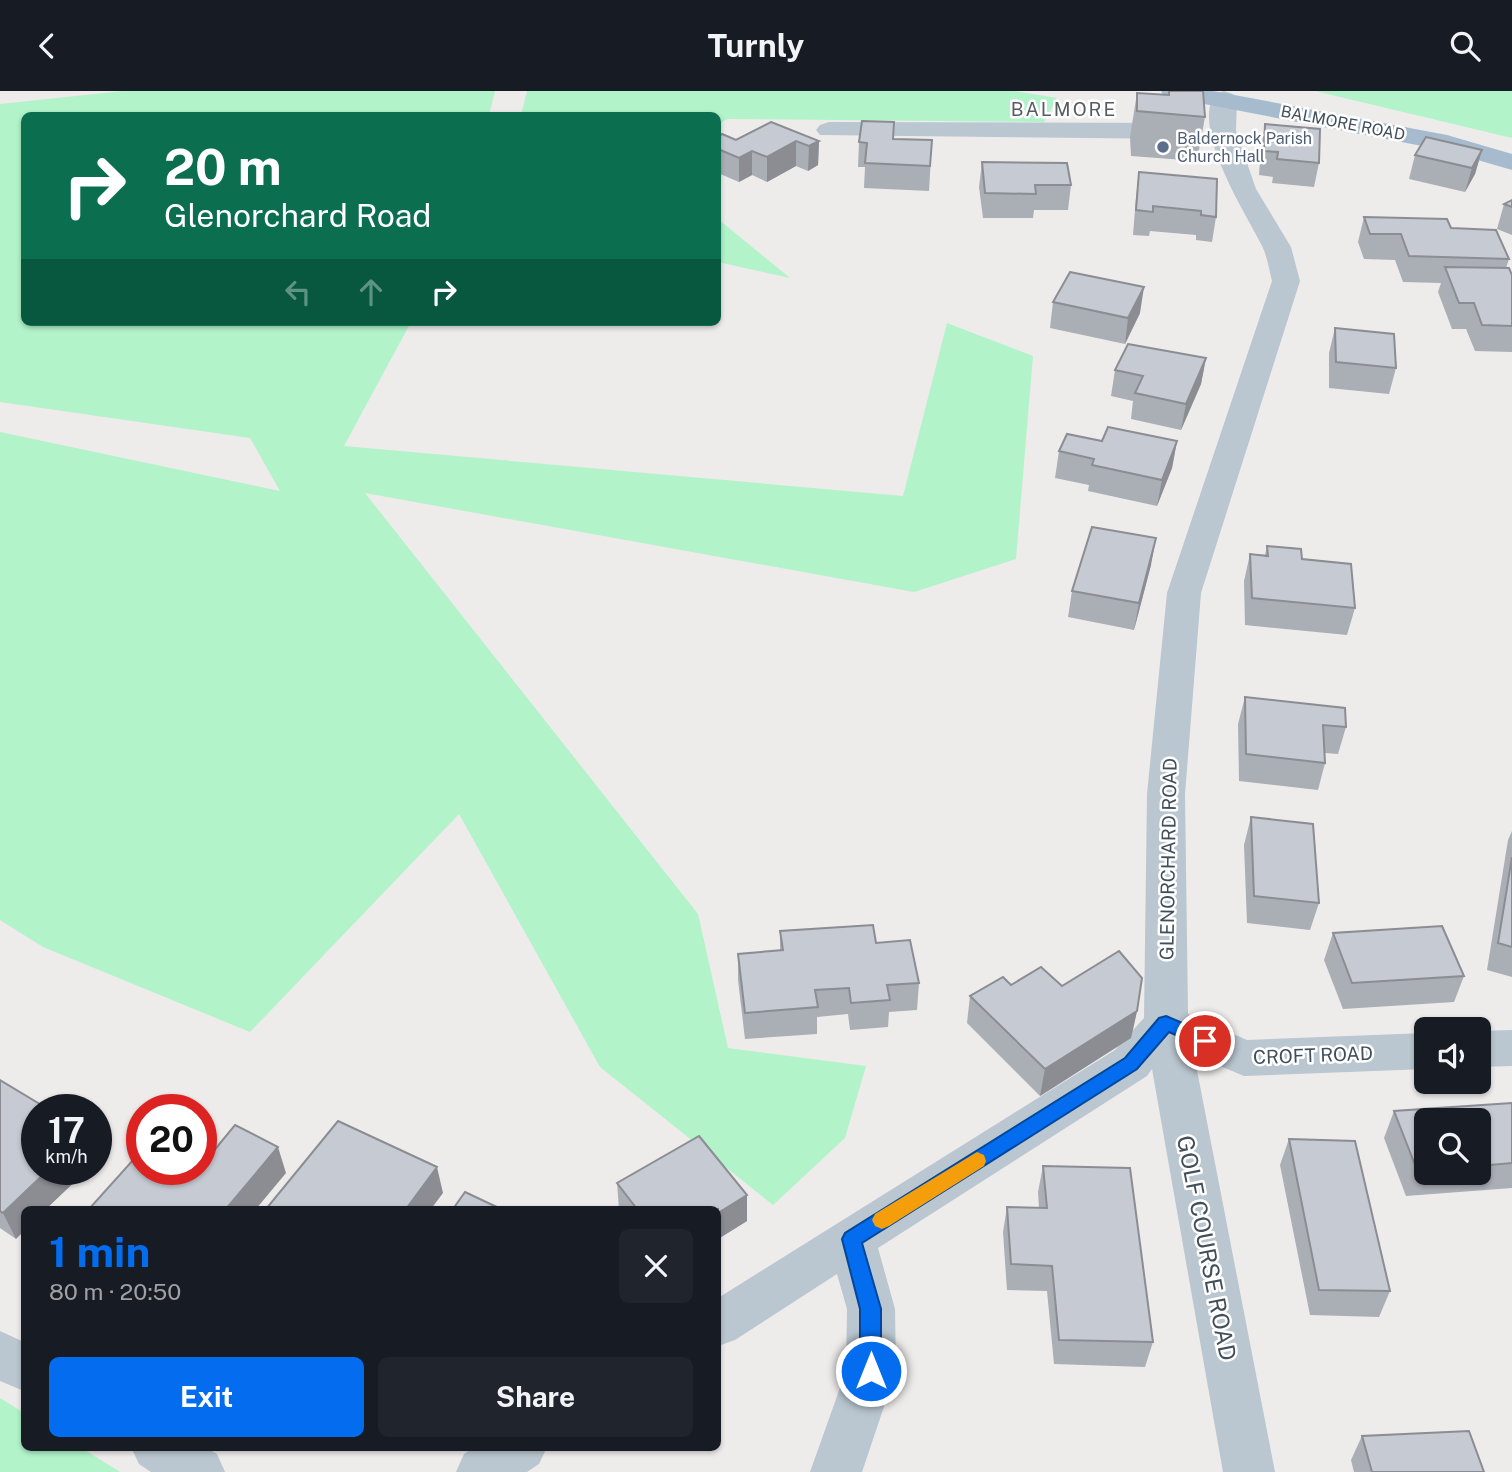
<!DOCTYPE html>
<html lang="en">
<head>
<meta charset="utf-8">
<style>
  :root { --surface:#171b24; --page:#20242c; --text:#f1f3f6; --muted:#9ea1a6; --accent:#046def }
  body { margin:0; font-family:"Public Sans",sans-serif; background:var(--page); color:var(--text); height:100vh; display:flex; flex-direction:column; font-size:26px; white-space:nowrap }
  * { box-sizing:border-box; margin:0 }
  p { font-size:23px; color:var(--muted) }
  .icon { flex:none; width:38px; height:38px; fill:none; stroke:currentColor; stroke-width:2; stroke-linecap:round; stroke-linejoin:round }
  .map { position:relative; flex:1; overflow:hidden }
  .side { position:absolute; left:21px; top:1115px; width:700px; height:245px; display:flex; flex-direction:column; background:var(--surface); border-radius:10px; box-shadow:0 2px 5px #0004 }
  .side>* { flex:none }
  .top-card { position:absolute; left:21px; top:21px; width:700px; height:214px; border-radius:10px; box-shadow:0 2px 5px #0004; background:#0b6e4f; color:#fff; overflow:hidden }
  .buttons { position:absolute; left:1414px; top:926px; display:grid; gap:14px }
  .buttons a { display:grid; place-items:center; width:77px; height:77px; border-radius:10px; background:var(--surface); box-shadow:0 2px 5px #0004; font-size:35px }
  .speed { position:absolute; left:21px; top:1003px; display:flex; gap:14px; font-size:35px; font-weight:700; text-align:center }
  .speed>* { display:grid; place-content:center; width:91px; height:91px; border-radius:50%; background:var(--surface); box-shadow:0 2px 5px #0004; line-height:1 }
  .speed small { font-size:18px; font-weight:400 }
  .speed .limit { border:10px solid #d22; background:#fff; color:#111 }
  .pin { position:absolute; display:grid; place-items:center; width:60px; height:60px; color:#fff; margin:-30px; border:4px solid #fff; border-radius:50%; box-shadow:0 2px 7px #0007 }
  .me { position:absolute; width:77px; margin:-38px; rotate:0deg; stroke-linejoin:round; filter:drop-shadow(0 0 5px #0008) }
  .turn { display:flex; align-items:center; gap:24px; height:147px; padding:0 28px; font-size:32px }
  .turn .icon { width:91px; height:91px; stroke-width:2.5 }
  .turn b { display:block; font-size:49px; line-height:60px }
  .lanes { display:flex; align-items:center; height:66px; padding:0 28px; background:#0003; justify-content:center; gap:35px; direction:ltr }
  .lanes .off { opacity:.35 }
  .round { display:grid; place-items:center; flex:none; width:74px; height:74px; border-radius:10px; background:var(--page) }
  .overview { display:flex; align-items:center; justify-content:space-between; height:119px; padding:0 28px }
  h1 { font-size:42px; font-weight:700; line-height:52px; color:var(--accent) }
  .button { display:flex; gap:14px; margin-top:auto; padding:14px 28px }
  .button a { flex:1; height:80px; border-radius:10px; background:var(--accent); color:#fff; font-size:28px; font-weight:700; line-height:80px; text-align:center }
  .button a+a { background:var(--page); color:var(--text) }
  header { display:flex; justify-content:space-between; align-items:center; height:91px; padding:0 28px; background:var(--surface); font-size:32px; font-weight:700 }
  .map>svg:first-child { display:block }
</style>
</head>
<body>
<header><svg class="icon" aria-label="back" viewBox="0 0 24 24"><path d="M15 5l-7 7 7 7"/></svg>Turnly<svg class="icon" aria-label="search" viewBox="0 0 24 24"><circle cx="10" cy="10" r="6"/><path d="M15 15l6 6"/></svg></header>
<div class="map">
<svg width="1512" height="1381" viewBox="0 0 1512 1381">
  <rect width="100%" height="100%" fill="#eeebeb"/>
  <!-- green -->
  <g fill="#b2f3ca">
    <path d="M123 0H495L489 24H24V231H411L344 355 903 405 947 232 1033 265 1016 468 914 501 365 402 698 823 728 957 866 975 845 1047 773 1114 600 976 459 723 250 941 43 856 0 829V341L280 400 250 347 0 311V13Z"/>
    <path d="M527 0H1014L1057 7 1044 31 728 28 718 33V24H521Z"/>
    <path d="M1315 0H1512V47Z"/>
    <path d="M718 128 790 187 718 171Z"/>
    <path d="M0 1307 24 1322V1356H80L120 1381H0Z"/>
  </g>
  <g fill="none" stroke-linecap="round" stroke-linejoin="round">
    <!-- minor -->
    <g fill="#bac6d0" fill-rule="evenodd">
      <path d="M1224 0 1233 3 1237 8 1236 40 1256 98 1291 156 1300 190 1201 502 1185 703 1188 923 1247 949 1426 942V978L1244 985 1194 964 1275 1381H1223L1152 978 1147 985 878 1157 895 1218 896 1280 862 1381H810L846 1280 847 1218 837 1183 735 1249 718 1255V1207L1115 959 1144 927 1147 703 1167 502 1272 190C1269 178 1267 164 1261 153 1245 121 1191 38 1215 3Z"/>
      <path d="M829 31 1183 32 1192 35 1196 40 1192 45 1183 48 820 44 816 39 820 34Z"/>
      <path d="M1512 939V975L1479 976V940Z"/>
      <path d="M0 1240 24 1251V1300L0 1290Z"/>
      <path d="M131 1356H205L217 1363 225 1381H151L139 1373Z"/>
      <path d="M475 1356H547L539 1373 527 1381H456L464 1363Z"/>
    </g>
    <!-- major -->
    <path fill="#a7bbce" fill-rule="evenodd" d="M1161 0H1213L1447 44 1512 63V79L1443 59 1173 7 1164 5Z"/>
  </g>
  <!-- wall -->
  <g fill="#aaaeb5" fill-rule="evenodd">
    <path d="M1169 0 1205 26 1197 70 1131 65 1130 46 1137 2 1168 4Z"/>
    <path d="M1265 33 1319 72 1314 96 1272 92 1273 86 1259 84 1261 57Z"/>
    <path d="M718 46 736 49 819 50 818 74 808 80 796 75 767 91 752 84 739 91 718 82Z"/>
    <path d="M893 48 932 49 929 100 864 97 865 76H858L859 51Z"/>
    <path d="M1482 59 1475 83 1465 101 1409 88 1415 64Z"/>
    <path d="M982 71 1071 94 1068 119H1034L1033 127H983L979 96Z"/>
    <path d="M1139 81 1216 126 1212 151 1196 149V144L1150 140 1149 145 1133 144 1136 106Z"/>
    <path d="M1512 109V144L1497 138 1504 113Z"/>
    <path d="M1364 126 1451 137 1509 168 1506 177 1512 184V261L1475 260 1466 238H1452L1438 201 1441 192 1403 191 1395 169 1364 168 1358 151Z"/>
    <path d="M1053 211 1140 222 1125 253 1050 237Z"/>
    <path d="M1335 237 1396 277 1389 303 1329 297V262Z"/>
    <path d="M1206 267 1201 293 1181 339 1131 328 1133 310 1111 305 1115 279Z"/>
    <path d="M1102 350H1177L1172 377 1157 415 1088 400 1089 394 1055 387 1059 360Z"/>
    <path d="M1267 455 1302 468 1355 517 1347 544 1245 534 1244 490 1250 463 1265 464Z"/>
    <path d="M1151 474 1134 539 1068 526 1072 500Z"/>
    <path d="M1245 606 1346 636 1338 663 1325 662V672L1318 699 1239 690 1238 633Z"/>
    <path d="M1251 726 1319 812 1310 839 1247 832 1244 754Z"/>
    <path d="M1512 740V886L1487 879 1508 749Z"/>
    <path d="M780 840 876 852 919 892 917 919 889 921 888 936 850 939 848 923 817 926V943L745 948 738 889V863L780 859Z"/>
    <path d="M1333 842 1464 885 1454 911 1343 918 1324 869Z"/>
    <path d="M1062 895 1137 920 1131 947 1040 1005 967 932 970 905Z"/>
    <path d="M0 989 88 1078 46 1118H24L16 1148 0 1137Z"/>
    <path d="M1512 1012V1097L1406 1105 1384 1047 1394 1020ZM1426 1029H1479V1082H1426Z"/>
    <path d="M699 1045 747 1104V1130L718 1148V1118H619L617 1092Z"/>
    <path d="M1289 1048 1390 1200 1379 1226 1310 1224 1280 1074Z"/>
    <path d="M1043 1075 1153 1251 1145 1276 1054 1273 1047 1200 1007 1199 1003 1141 1007 1116 1039 1117 1038 1101Z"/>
    <path d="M1362 1345 1484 1381H1354L1351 1369Z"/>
  </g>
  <!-- shaded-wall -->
  <g fill="#8b8d93">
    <path d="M796 50V75L767 91V66Z"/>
    <path d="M819 50 818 74 808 80 809 55Z"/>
    <path d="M1482 59 1475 83 1465 101 1472 77Z"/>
    <path d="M752 60V84L739 91V67Z"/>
    <path d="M1144 196 1140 222 1125 253 1128 227Z"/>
    <path d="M1206 267 1201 293 1181 339 1186 313Z"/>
    <path d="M1177 350 1172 377 1157 415 1162 389Z"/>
    <path d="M1156 447 1151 474 1134 539 1139 512Z"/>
    <path d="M1137 920 1131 947 1040 1005 1045 978Z"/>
    <path d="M278 1056 286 1082 256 1118H226Z"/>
    <path d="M437 1076 443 1102 431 1118H406Z"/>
    <path d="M49 1078H88L46 1118H24V1140L16 1148 3 1122Z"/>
    <path d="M747 1104V1130L718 1148V1122Z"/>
  </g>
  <!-- building -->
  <g fill="#c6cad2" stroke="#8b8d93" stroke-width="2">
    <path d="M1169 0H1203L1205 26 1137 20V2L1169 4Z"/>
    <path d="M862 30 894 31 893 48 932 49 930 75 865 72 867 52 859 51Z"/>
    <path d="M771 31 819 50 809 55 796 50 767 66 752 60 739 67 718 58V46L722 43 736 49Z"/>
    <path d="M1265 33 1320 38 1319 72 1277 68 1278 61 1264 60Z"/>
    <path d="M1426 46 1482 59 1472 77 1415 64Z"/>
    <path d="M982 71 1067 72 1071 94H1035L1036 103 985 102Z"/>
    <path d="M1139 81 1217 88 1216 126 1201 124V120L1153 115V121L1136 119Z"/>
    <path d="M1512 109V116L1504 113Z"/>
    <path d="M1364 126 1447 128 1451 137 1496 139 1509 168 1409 165 1401 143H1370Z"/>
    <path d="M1445 176 1509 177 1512 184V235L1482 234 1474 212H1459Z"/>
    <path d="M1070 181 1144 196 1128 227 1053 211Z"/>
    <path d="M1335 237 1394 243 1396 277 1336 271Z"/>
    <path d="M1128 253 1206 267 1186 313 1135 302 1143 285 1115 279Z"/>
    <path d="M1108 336 1177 350 1162 389 1092 374 1094 368 1059 360 1067 343 1102 350Z"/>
    <path d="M1092 436 1156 447 1139 512 1072 500Z"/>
    <path d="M1267 455 1301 458 1302 468 1351 473 1355 517 1252 507 1250 463 1268 465Z"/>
    <path d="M1245 606 1345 617 1346 636 1323 634 1325 672 1246 663Z"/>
    <path d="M1251 726 1313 733 1319 812 1254 805Z"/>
    <path d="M1512 766V856L1498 852Z"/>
    <path d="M873 834 876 852 910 849 919 892 887 894 890 909 851 912 849 897 815 899 818 916 745 922 738 863 783 859 780 840Z"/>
    <path d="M1442 835 1464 885 1352 892 1333 842Z"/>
    <path d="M1119 860 1142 887 1137 920 1045 978 970 905 1003 886 1011 894 1041 876 1062 895Z"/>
    <path d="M0 989 48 1018H37V1078H49L3 1122 0 1120Z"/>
    <path d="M1512 1012V1072L1479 1075V1029H1426V1078L1417 1079 1394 1020Z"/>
    <path d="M338 1030 437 1076 406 1118H266Z"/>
    <path d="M235 1034 278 1056 226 1118H89L142 1059V1078H201V1057L212 1062Z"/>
    <path d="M699 1045 747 1104 718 1122V1118H637L617 1092Z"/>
    <path d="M1289 1048 1355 1050 1390 1200 1319 1199Z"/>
    <path d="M1043 1075 1130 1077 1153 1251 1059 1249 1052 1175 1011 1173 1007 1116 1047 1117Z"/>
    <path d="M465 1101 501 1118H453Z"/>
    <path d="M1469 1340 1484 1381H1372L1362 1345Z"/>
  </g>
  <!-- route -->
  <path fill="#046def" stroke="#03479b" stroke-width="2" d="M1166 925 1211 944 1214 950 1211 955 1205 957 1169 941 1137 978 862 1152 881 1218V1280L878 1287 871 1289 863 1287 860 1280V1218L842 1148 845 1142 1125 967 1159 927Z"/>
  <!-- slow -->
  <path fill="#f59e0b" d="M977 1061 984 1064 986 1070 984 1075 889 1135 882 1138 875 1135 872 1129 875 1123Z"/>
  <!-- markers -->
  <circle fill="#5c6f8a" stroke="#fff" stroke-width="2.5" cx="1163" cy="56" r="7"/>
  <g text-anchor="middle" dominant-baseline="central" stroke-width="5" stroke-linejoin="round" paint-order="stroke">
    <!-- far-street labels -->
    <g font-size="16" fill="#424f5a" stroke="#fff">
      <text transform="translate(1343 32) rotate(11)">BALMORE ROAD</text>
    </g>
    <!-- far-service labels -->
    <g font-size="16" fill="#4e5e75" stroke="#fff" text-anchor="start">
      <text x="1177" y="47">Baldernock Parish<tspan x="1177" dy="18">Church Hall</tspan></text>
    </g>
    <!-- far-quarter labels -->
    <g font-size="19" letter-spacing="2" fill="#575c61" stroke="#fff">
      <text x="1064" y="18">BALMORE</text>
    </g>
    <!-- street labels -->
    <g font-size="19" fill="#424f5a" stroke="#fff">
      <text transform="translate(1168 768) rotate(-89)">GLENORCHARD ROAD</text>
      <text transform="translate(1313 964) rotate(-2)">CROFT ROAD</text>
    </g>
    <!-- near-street labels -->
    <g font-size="23" fill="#424f5a" stroke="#fff">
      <text transform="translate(1207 1157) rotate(79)">GOLF COURSE ROAD</text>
    </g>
  </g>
</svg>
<div class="buttons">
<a><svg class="icon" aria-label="sound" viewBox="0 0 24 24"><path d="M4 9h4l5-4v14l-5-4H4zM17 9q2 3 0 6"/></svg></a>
<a><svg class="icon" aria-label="search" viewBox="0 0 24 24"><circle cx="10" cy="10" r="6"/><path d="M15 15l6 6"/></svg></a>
</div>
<div class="speed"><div>17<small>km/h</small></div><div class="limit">20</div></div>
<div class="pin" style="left:1205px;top:950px;background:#d93025"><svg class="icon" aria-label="arrive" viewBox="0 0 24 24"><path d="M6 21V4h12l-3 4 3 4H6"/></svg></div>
<svg class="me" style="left:871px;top:1280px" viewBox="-20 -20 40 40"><circle r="17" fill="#046def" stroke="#fff" stroke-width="3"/><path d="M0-11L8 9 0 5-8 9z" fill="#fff"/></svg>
<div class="top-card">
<div class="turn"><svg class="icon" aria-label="right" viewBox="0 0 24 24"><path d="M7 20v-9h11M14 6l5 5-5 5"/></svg><div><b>20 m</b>Glenorchard Road</div></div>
<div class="lanes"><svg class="icon off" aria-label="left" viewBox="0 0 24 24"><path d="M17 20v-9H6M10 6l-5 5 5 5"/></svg><svg class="icon off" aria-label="ahead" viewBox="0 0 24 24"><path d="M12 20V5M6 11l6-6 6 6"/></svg><svg class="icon" aria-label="right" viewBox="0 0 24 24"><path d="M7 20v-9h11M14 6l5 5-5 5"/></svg></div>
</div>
<section class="side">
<div class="overview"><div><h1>1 min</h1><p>80 m · 20:50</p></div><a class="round"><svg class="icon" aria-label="close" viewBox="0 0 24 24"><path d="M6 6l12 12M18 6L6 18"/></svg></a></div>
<div class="button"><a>Exit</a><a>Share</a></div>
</section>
</div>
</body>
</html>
